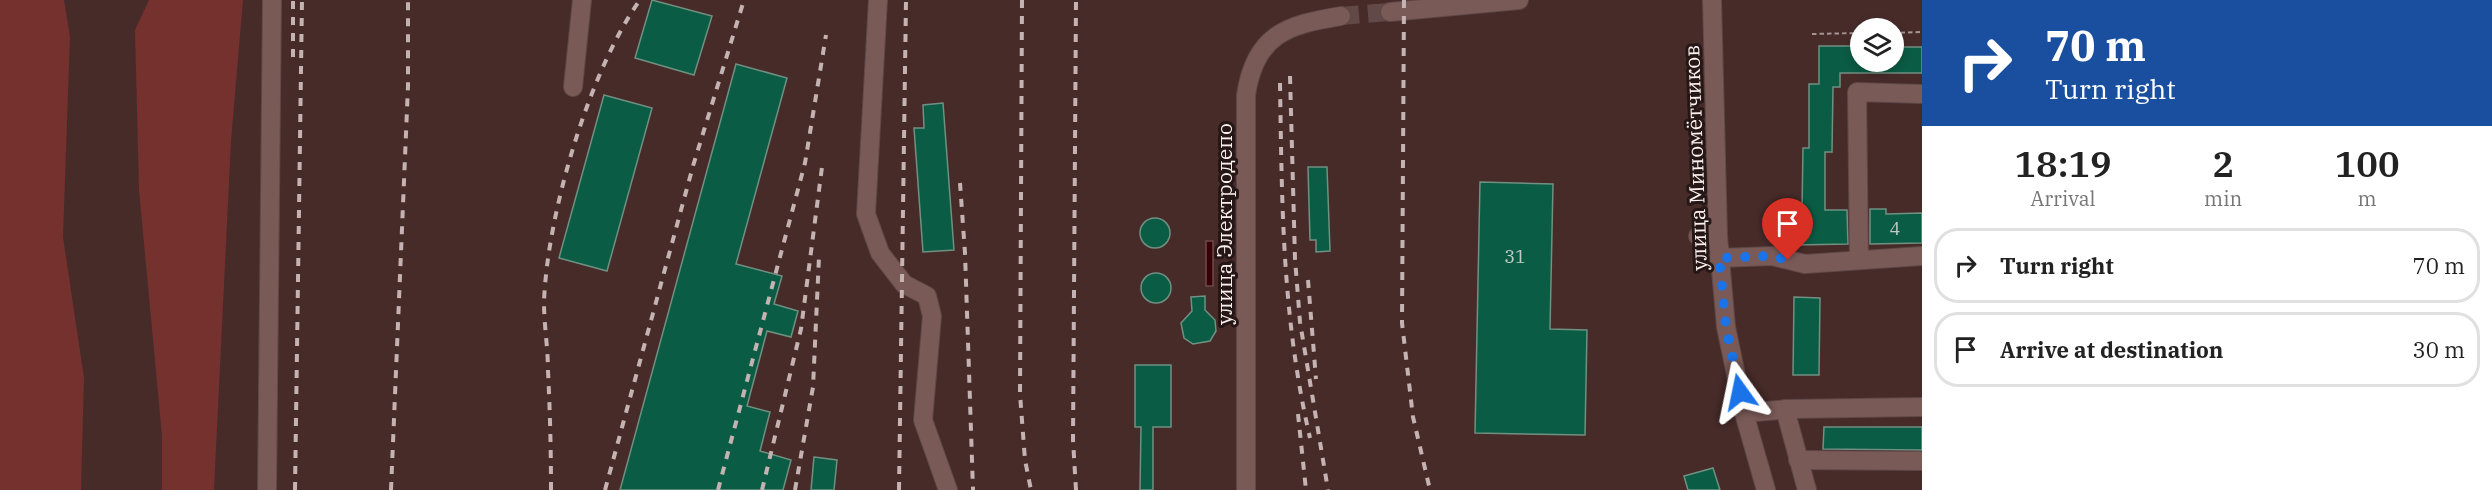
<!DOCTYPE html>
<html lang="en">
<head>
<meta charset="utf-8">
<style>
  :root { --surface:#fff; --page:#f2f2f2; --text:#222; --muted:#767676; --line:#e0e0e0 }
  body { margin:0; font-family:"IBM Plex Serif",serif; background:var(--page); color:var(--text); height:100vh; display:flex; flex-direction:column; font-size:22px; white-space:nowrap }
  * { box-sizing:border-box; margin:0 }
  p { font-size:20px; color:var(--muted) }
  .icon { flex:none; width:33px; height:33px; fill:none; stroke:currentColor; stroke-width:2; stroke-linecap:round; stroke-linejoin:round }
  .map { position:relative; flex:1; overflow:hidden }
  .drawer { display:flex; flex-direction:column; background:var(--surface); width:570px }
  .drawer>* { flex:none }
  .guide { background:#1a4fa0; color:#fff; overflow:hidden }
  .tools { position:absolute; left:1850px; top:18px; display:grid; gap:12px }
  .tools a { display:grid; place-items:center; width:54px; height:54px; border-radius:50%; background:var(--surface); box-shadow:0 3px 9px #0003; font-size:30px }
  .pin { position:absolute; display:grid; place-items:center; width:51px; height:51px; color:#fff; margin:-62px -26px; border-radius:50% 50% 50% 0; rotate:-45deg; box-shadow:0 0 6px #0007 }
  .pin .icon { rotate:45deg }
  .me { position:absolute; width:66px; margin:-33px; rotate:348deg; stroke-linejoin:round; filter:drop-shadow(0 0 4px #0008) }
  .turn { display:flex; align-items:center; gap:21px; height:126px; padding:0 24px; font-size:27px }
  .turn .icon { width:78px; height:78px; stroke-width:2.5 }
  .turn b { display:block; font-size:42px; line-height:51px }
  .eta { display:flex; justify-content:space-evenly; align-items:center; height:102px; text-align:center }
  .eta b { font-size:36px; font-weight:600; line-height:42px }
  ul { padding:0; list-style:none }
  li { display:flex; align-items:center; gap:18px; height:75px; margin:0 12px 9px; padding:0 12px; border:3px solid var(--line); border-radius:24px }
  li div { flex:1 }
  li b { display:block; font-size:22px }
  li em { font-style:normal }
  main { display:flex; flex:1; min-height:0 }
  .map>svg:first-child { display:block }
</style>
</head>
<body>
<main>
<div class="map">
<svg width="1922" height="490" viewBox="0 0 1922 490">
  <rect width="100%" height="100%" fill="#462b29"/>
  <!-- green -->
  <g fill="#74312e">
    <path d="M0 0H64L70 37 63 237 84 378 81 490H0Z"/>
    <path d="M149 0H243L231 141 214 490H162V436L139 190 135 30Z"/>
  </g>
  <!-- water -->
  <rect fill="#360205" stroke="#724a4c" stroke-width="1.5" x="1206" y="241" width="7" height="45"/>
  <!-- building -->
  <g fill="#0b5c44" stroke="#709082" stroke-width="1.5">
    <path d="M652 0 712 16 694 75 635 58Z"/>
    <path d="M1819 46H1860V62H1893V47H1922V73H1840V87H1833L1832 152H1825V210H1847L1848 244 1795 245 1794 210H1802L1803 148H1809V84H1819Z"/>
    <path d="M736 64 787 78 736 264 782 276 774 304 798 311 791 337 767 331 747 406 770 412 760 451 791 460 783 490H620Z"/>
    <path d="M604 95 652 108 607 271 559 258Z"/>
    <path d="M943 103 954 250 923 252 914 128H924L923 105Z"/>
    <path d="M1308 167H1327L1330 251 1316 252V240H1310Z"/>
    <path d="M1480 182 1553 184 1550 329 1587 330 1585 435 1475 433Z"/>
    <path d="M1870 209H1886V214L1922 213V243L1870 244Z"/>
    <circle cx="1155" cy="233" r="15"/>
    <circle cx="1156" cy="288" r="15"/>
    <path d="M1205 296V310L1215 320 1216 331 1210 341 1193 344 1184 338 1181 323 1192 311 1191 297Z"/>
    <path d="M1794 297 1820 298 1819 375H1793Z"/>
    <path d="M1135 365H1171V427H1153V490H1140L1141 427H1135Z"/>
    <path d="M1824 427H1922V450L1823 449Z"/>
    <path d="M814 457 837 460 834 490H811Z"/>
    <path d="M1713 468 1720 490H1688L1684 476Z"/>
  </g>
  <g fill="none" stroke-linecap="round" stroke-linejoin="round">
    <!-- minor-tunnel -->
    <path stroke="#614947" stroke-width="18" stroke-dasharray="18 9" stroke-linecap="butt" d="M1341 16 1390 12"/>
    <defs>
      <g id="minor">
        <path d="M878 0 866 214 880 253 904 284 927 296 932 316 923 420 948 490"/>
        <path d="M1712 0 1718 236 1726 327 1744 413 1766 490"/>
        <path d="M1390 12 1519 0"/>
        <path d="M573 87 582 0"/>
        <path d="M1698 236H1718"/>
        <path d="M1719 258 1772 256 1805 264 1922 256"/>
        <path d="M1859 259 1857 92 1922 94"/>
        <path d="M1785 409 1807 490"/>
        <path d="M1744 413 1790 409 1922 407"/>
        <path d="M1798 460 1922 461"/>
        <path d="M267 490 272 0"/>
        <path d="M1246 490V95C1255 35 1286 25 1341 16"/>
      </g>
    </defs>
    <!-- minor casing -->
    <use href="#minor" stroke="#5e4847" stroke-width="20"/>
    <!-- path -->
    <g stroke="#a79493" stroke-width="2" stroke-dasharray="4.5 3" stroke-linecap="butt">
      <path d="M1893 33 1922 32"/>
      <path d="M1812 34 1860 33"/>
    </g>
    <!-- minor -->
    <use href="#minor" stroke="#795a57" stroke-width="18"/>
    <!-- rail -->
    <g stroke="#c4b3b2" stroke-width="4" stroke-dasharray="8 8" stroke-linecap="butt">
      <path d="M1022 0 1020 394 1025 460 1031 490"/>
      <path d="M1404 0 1402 323 1413 417 1430 490"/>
      <path d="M293 57V0"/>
      <path d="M1290 76 1295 259 1300 322 1328 490"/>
      <path d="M1280 83C1282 206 1282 317 1310 438"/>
      <path d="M960 183 965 253 973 490"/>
      <path d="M1308 280 1316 379"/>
      <path d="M1298 414 1306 490"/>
      <path d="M295 490 302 0"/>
      <path d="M391 490 408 86V0"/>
      <path d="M551 490C551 450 550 411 548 371 548 348 544 325 544 302 547 215 589 71 640 0"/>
      <path d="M605 490 693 166 744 0"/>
      <path d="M718 490 805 163 826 35"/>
      <path d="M762 490 801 329 822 167"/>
      <path d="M795 490 813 387 819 257"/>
      <path d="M899 490 906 0"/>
      <path d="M1076 490 1073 440 1076 0"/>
    </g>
  </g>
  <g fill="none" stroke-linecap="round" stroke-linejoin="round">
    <!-- route -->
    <path stroke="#1a73e8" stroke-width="10" stroke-dasharray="0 18" d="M1740 392 1726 327 1719 258 1772 256 1788 260"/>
  </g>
  <g text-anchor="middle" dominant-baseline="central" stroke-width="6" stroke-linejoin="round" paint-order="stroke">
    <!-- number labels -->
    <g font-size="18" fill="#c0ccc5">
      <text x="1895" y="228">4</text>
      <text x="1515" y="256">31</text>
    </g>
    <!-- street labels -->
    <g font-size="21" fill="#fdf1f0" stroke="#241716">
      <text transform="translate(1695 158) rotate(-92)">улица Миномётчиков</text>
      <text transform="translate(1224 224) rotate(-90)">улица Электродепо</text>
    </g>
  </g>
</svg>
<div class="tools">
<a><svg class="icon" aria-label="layers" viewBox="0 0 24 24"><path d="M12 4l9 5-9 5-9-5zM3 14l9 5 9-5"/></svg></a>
</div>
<div class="pin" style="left:1788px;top:260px;background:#d93025"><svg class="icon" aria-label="arrive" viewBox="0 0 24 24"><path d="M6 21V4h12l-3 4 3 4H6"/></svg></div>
<svg class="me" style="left:1740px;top:392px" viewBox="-20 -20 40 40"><path d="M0-17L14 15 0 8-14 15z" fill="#1a73e8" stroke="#fff" stroke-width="4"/></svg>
</div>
<section class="drawer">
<div class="guide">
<div class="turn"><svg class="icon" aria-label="right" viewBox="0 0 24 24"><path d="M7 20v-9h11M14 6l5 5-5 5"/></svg><div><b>70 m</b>Turn right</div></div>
</div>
<div class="eta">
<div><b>18:19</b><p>Arrival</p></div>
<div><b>2</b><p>min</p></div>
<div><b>100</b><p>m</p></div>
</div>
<ul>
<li><svg class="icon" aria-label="right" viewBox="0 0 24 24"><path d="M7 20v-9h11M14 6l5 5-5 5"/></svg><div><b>Turn right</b></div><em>70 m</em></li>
<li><svg class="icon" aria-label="arrive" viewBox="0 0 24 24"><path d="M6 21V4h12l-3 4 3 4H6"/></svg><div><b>Arrive at destination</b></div><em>30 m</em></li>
</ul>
</section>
</main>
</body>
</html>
